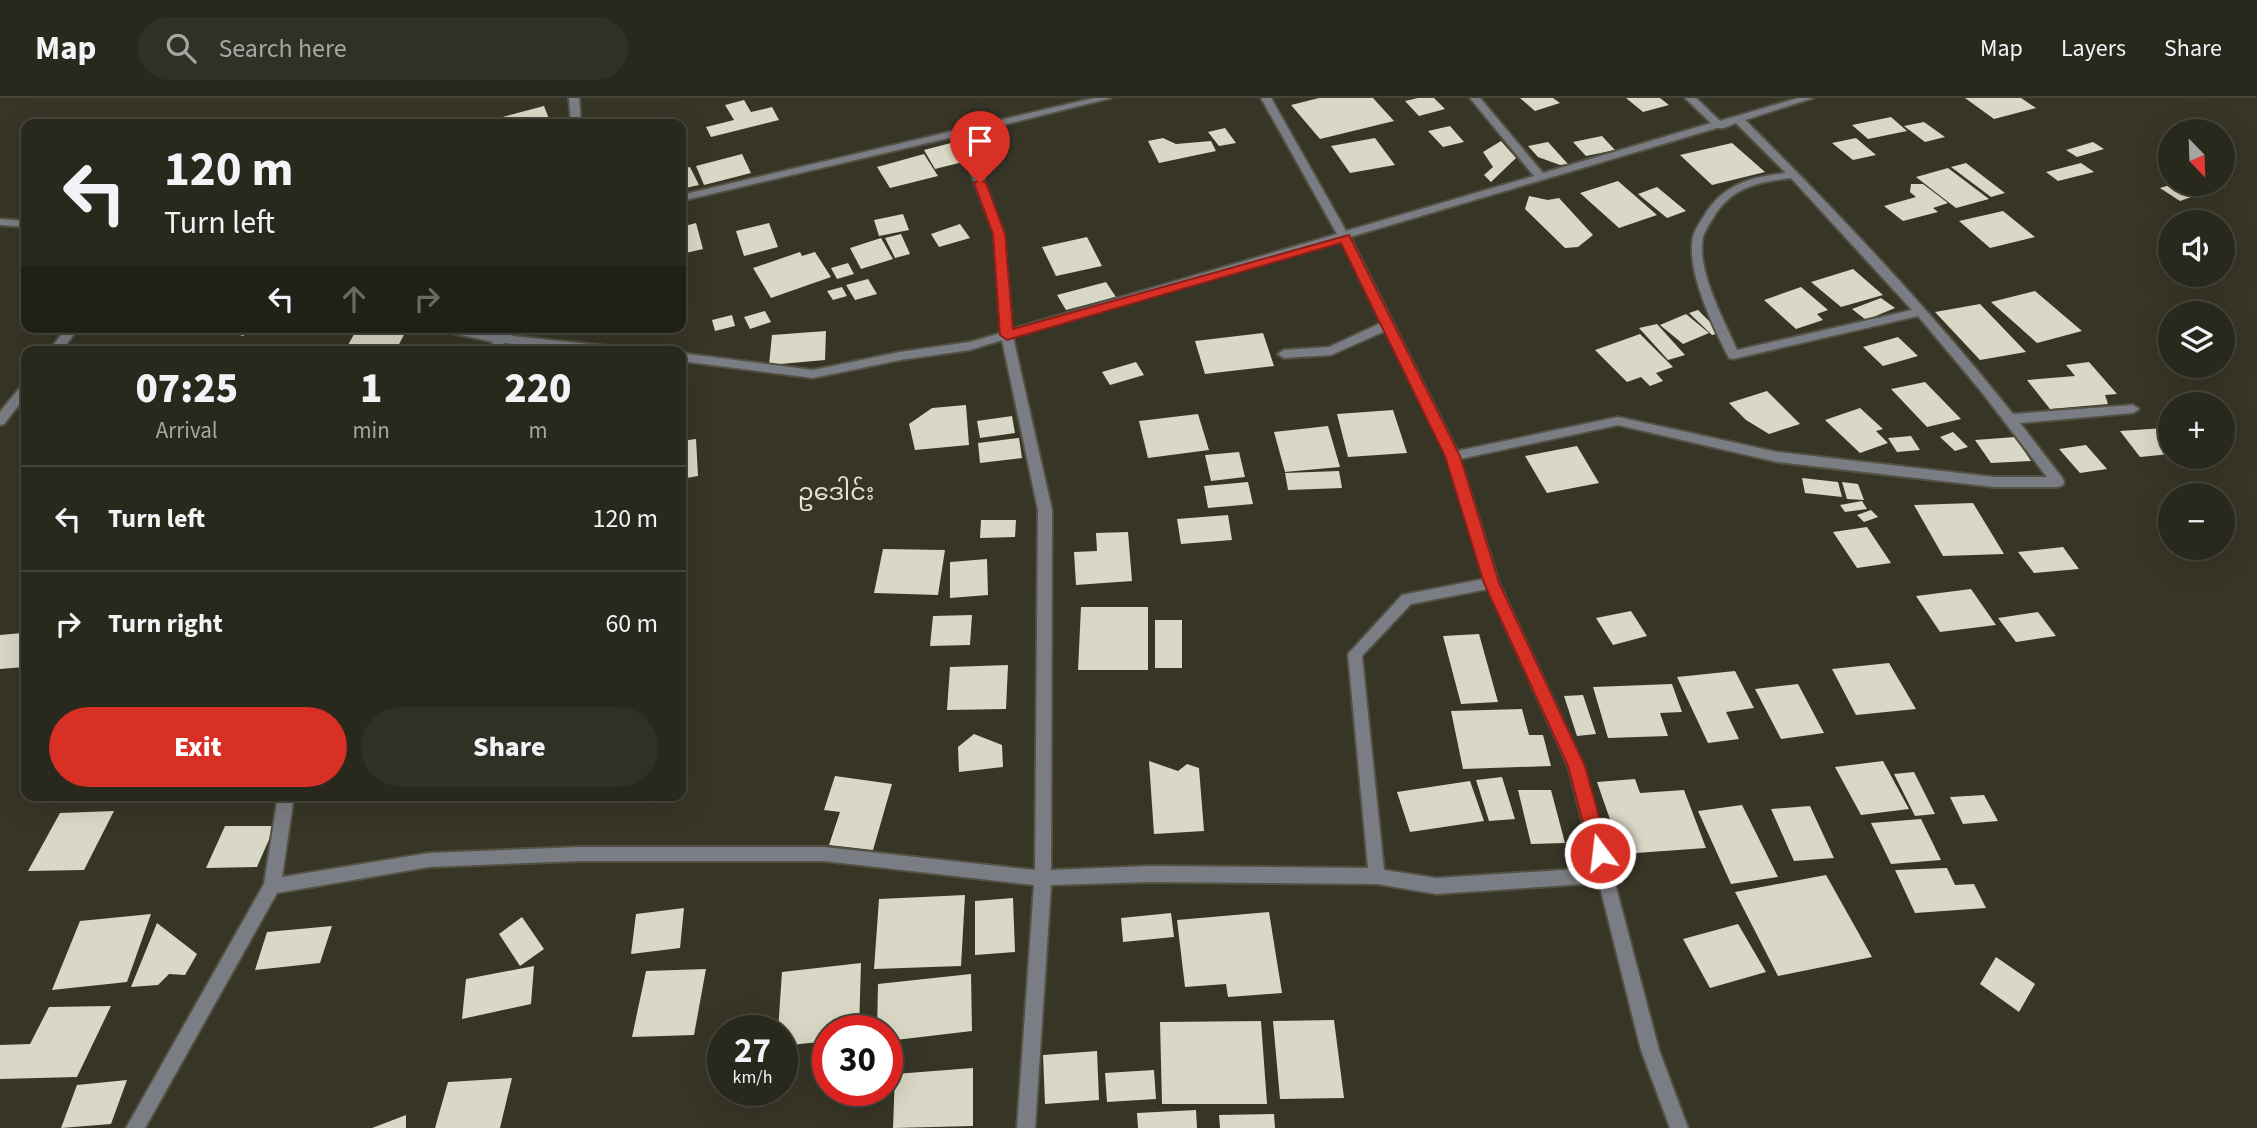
<!DOCTYPE html>
<html lang="en">
<head>
<meta charset="utf-8">
<style>
  :root { --surface:#28281c; --page:#303025; --text:#f1f3f6; --muted:#a5a6a3; --line:#44443b; --accent:#d93025 }
  body { margin:0; font-family:"Source Sans 3","Noto Sans Myanmar",sans-serif; background:var(--page); color:var(--text); height:100vh; display:flex; flex-direction:column; font-size:26px; white-space:nowrap }
  * { box-sizing:border-box; margin:0 }
  p { font-size:23px; color:var(--muted) }
  .icon { flex:none; width:38px; height:38px; fill:none; stroke:currentColor; stroke-width:2; stroke-linecap:round; stroke-linejoin:round }
  .map { position:relative; flex:1; overflow:hidden }
  .panel { position:absolute; left:21px; top:248px; width:665px; height:455px; display:flex; flex-direction:column; background:var(--surface); border-radius:14px; box-shadow:0 7px 28px #0002,0 0 0 2px var(--line) }
  .panel>* { flex:none }
  .guide { position:absolute; left:21px; top:21px; width:665px; height:214px; border-radius:14px; box-shadow:0 7px 28px #0002,0 0 0 2px var(--line); background:#28281c; color:var(--text); overflow:hidden }
  .needle { width:46px; rotate:157deg }
  .controls { position:absolute; left:2158px; top:21px; display:grid; gap:14px }
  .controls a { display:grid; place-items:center; width:77px; height:77px; border-radius:50%; background:var(--surface); box-shadow:0 7px 28px #0002,0 0 0 2px var(--line); font-size:35px }
  .speed { position:absolute; left:707px; top:917px; display:flex; gap:14px; font-size:35px; font-weight:700; text-align:center }
  .speed>* { display:grid; place-content:center; width:91px; height:91px; border-radius:50%; background:var(--surface); box-shadow:0 7px 28px #0002,0 0 0 2px var(--line); line-height:1 }
  .speed small { font-size:18px; font-weight:400 }
  .speed .limit { border:10px solid #d22; background:#fff; color:#111 }
  .pin { position:absolute; display:grid; place-items:center; width:60px; height:60px; color:#fff; margin:-72px -30px; border-radius:50% 50% 50% 0; rotate:-45deg; box-shadow:0 0 7px #0007 }
  .pin .icon { rotate:45deg }
  .me { position:absolute; width:77px; margin:-38px; rotate:345deg; stroke-linejoin:round; filter:drop-shadow(0 0 5px #0008) }
  .turn { display:flex; align-items:center; gap:24px; height:147px; padding:0 28px; font-size:32px }
  .turn .icon { width:91px; height:91px; stroke-width:2.5 }
  .turn b { display:block; font-size:49px; line-height:60px }
  .lanes { display:flex; align-items:center; height:66px; padding:0 28px; background:#0003; justify-content:center; gap:35px; direction:ltr }
  .lanes .off { opacity:.35 }
  .eta { display:flex; justify-content:space-evenly; align-items:center; height:119px; text-align:center }
  .eta b { font-size:42px; font-weight:800; line-height:49px }
  .button { display:flex; gap:14px; margin-top:auto; padding:14px 28px }
  .button a { flex:1; height:80px; border-radius:42px; background:var(--accent); color:#fff; font-size:28px; font-weight:800; line-height:80px; text-align:center }
  .button a+a { background:var(--page); color:var(--text) }
  ul { padding:0; list-style:none }
  li { display:flex; align-items:center; gap:21px; height:105px; padding:0 28px; border-top:2px solid var(--line) }
  li div { flex:1 }
  li b { display:block; font-size:26px }
  li em { font-style:normal }
  header { display:flex; align-items:center; gap:42px; box-sizing:border-box; height:98px; padding:0 35px; background:var(--surface); border-bottom:2px solid var(--line) }
  header strong { font-size:33px }
  nav { display:flex; gap:38px; margin-inline-start:auto; font-size:24px }
  .search { width:490px; height:63px; background:var(--page); display:flex; align-items:center; gap:18px; box-sizing:border-box; padding:0 24px; border-radius:38px; color:var(--muted); font-size:26px }
  .map>svg:first-child { display:block }
</style>
</head>
<body>
<header>
<strong>Map</strong>
<div class="search"><svg class="icon" aria-label="search" viewBox="0 0 24 24"><circle cx="10" cy="10" r="6"/><path d="M15 15l6 6"/></svg>Search here</div>
<nav><a>Map</a><a>Layers</a><a>Share</a></nav>
</header>
<div class="map">
<svg width="2257" height="1030" viewBox="0 0 2257 1030">
  <rect width="100%" height="100%" fill="#363526"/>
  <!-- building -->
  <g fill="#d9d7c5">
    <path d="M1319 0H1373L1394 23 1320 41 1291 7Z"/>
    <path d="M1418 0H1434L1445 11 1419 18 1405 3Z"/>
    <path d="M1520 0H1553L1560 5 1535 13Z"/>
    <path d="M1626 0H1660L1669 7 1643 14Z"/>
    <path d="M1965 0H2021L2036 10 1994 21Z"/>
    <path d="M744 2 751 14 772 9 779 22 711 39 706 29 734 22 725 7Z"/>
    <path d="M544 8 551 26H501L499 20Z"/>
    <path d="M1891 19 1907 33 1868 41 1852 27Z"/>
    <path d="M1924 24 1945 39 1925 44 1904 28Z"/>
    <path d="M1450 28 1464 44 1443 49 1428 33Z"/>
    <path d="M1225 30 1236 45 1219 48 1208 34Z"/>
    <path d="M1602 38 1615 52 1586 58 1573 44Z"/>
    <path d="M1163 40 1176 46 1211 43 1216 53 1159 65 1148 43Z"/>
    <path d="M1375 40 1395 67 1350 75 1331 48Z"/>
    <path d="M1856 40 1876 57 1853 62 1832 45Z"/>
    <path d="M1501 43 1516 60 1491 84 1484 77 1493 69 1483 54Z"/>
    <path d="M1548 44 1568 66 1560 67 1538 59 1528 48Z"/>
    <path d="M2093 44 2104 51 2077 59 2066 52Z"/>
    <path d="M951 45 963 64 935 71 924 52Z"/>
    <path d="M1732 45 1765 74 1712 87 1680 57Z"/>
    <path d="M742 56 751 75 704 87 696 68Z"/>
    <path d="M924 56 938 78 890 90 877 69Z"/>
    <path d="M1966 65 2005 95 1991 99 1951 69Z"/>
    <path d="M2081 65 2094 74 2058 83 2046 74Z"/>
    <path d="M690 69 699 87 681 91V71Z"/>
    <path d="M1948 70 1989 101 1956 110 1916 79Z"/>
    <path d="M1618 83 1657 117 1619 130 1580 95Z"/>
    <path d="M1911 86H1923L1948 105 1933 110 1938 114 1903 123 1884 108 1916 99 1910 94Z"/>
    <path d="M2173 86H2183L2200 96 2180 103 2160 90Z"/>
    <path d="M1657 89 1686 113 1667 120 1638 96Z"/>
    <path d="M1529 98 1548 102 1559 100 1593 137 1578 149 1565 150 1525 111Z"/>
    <path d="M2003 113 2035 139 1990 150 1959 123Z"/>
    <path d="M903 116 909 132 879 138 874 122Z"/>
    <path d="M696 125 703 151 681 156V129Z"/>
    <path d="M769 125 778 149 744 158 736 133Z"/>
    <path d="M960 126 970 140 939 149 931 136Z"/>
    <path d="M901 136 910 156 895 160 885 140Z"/>
    <path d="M1087 139 1102 168 1056 178 1042 149Z"/>
    <path d="M881 140 893 161 861 171 850 150Z"/>
    <path d="M800 154 802 158 815 154 831 179 771 200 753 170Z"/>
    <path d="M848 165 854 176 837 181 831 170Z"/>
    <path d="M1853 171 1883 197 1841 209 1811 184Z"/>
    <path d="M868 181 877 196 855 202 846 187Z"/>
    <path d="M1106 184 1116 199 1066 212 1057 197Z"/>
    <path d="M842 189 847 198 833 202 827 193Z"/>
    <path d="M1801 189 1828 212 1817 216 1823 222 1796 231 1764 202Z"/>
    <path d="M2035 193 2082 233 2037 245 1991 204Z"/>
    <path d="M1881 200 1895 210 1866 222 1852 211Z"/>
    <path d="M1980 206 2026 254 1980 262 1935 214Z"/>
    <path d="M1698 212 1721 235 1712 237 1689 215Z"/>
    <path d="M765 213 771 224 750 231 744 219Z"/>
    <path d="M1686 216 1709 235 1683 246 1660 227Z"/>
    <path d="M732 217 735 228 715 233 712 222Z"/>
    <path d="M1657 226 1685 257 1668 262 1639 230Z"/>
    <path d="M228 229H254L243 238 225 232Z"/>
    <path d="M357 231H407L395 254H344Z"/>
    <path d="M826 233 825 262 769 267 772 237Z"/>
    <path d="M1263 235 1274 268 1205 276 1195 243Z"/>
    <path d="M1640 236 1673 269 1656 275 1663 283 1650 288 1641 279 1627 284 1595 252Z"/>
    <path d="M1898 239 1918 258 1883 268 1863 249Z"/>
    <path d="M1136 264 1144 277 1110 287 1102 274Z"/>
    <path d="M2089 264 2117 296 2105 297 2108 306 2050 311 2027 282 2075 278 2066 267Z"/>
    <path d="M1925 284 1961 321 1927 329 1891 291Z"/>
    <path d="M1767 293 1800 326 1769 336 1746 322 1729 305Z"/>
    <path d="M966 307 969 347 915 352 909 326 932 310Z"/>
    <path d="M1860 310 1883 331 1876 333 1888 345 1860 355 1825 322Z"/>
    <path d="M1393 312 1407 355 1348 359 1337 316Z"/>
    <path d="M1198 316 1209 352 1148 360 1139 323Z"/>
    <path d="M1012 318 1015 335 980 340 977 323Z"/>
    <path d="M1328 328 1340 369 1285 374 1274 334Z"/>
    <path d="M2164 330 2170 337V356L2140 359 2120 333Z"/>
    <path d="M1953 334 1968 349 1955 353 1940 339Z"/>
    <path d="M1911 338 1920 352 1897 354 1888 340Z"/>
    <path d="M2015 339 2031 363 1991 365 1975 342Z"/>
    <path d="M1019 340 1022 360 980 365 978 345Z"/>
    <path d="M696 341 698 378 681 381V343Z"/>
    <path d="M2086 347 2107 371 2080 375 2059 351Z"/>
    <path d="M1577 348 1599 385 1547 395 1525 358Z"/>
    <path d="M1239 354 1245 379 1211 383 1205 357Z"/>
    <path d="M1339 373 1342 390 1288 392 1285 375Z"/>
    <path d="M1802 380 1838 384 1842 399 1805 395Z"/>
    <path d="M1248 384 1253 406 1208 410 1204 388Z"/>
    <path d="M1842 384 1858 386 1864 402 1847 401Z"/>
    <path d="M1862 403 1867 411 1845 414 1840 407Z"/>
    <path d="M1973 405 2004 456 1943 458 1914 407Z"/>
    <path d="M1871 412 1878 419 1864 424 1857 417Z"/>
    <path d="M1228 417 1232 442 1181 446 1177 421Z"/>
    <path d="M981 422H1016L1015 439 980 440Z"/>
    <path d="M1867 429 1891 465 1857 470 1833 434Z"/>
    <path d="M1128 434 1132 483 1076 487 1074 454 1097 453 1096 435Z"/>
    <path d="M2063 449 2079 471 2034 475 2018 454Z"/>
    <path d="M883 451 945 452 938 497 874 495Z"/>
    <path d="M987 461 988 497 950 500V464Z"/>
    <path d="M1971 491 1996 527 1940 534 1916 498Z"/>
    <path d="M1081 509H1148V572H1078Z"/>
    <path d="M1631 513 1647 538 1613 547 1596 520Z"/>
    <path d="M2038 514 2056 538 2016 544 1998 520Z"/>
    <path d="M972 517 970 547 930 548 933 518Z"/>
    <rect x="1155" y="522" width="27" height="48"/>
    <path d="M22 535 19 542 26 541 24 569 0 571V537Z"/>
    <path d="M1479 536 1498 604 1461 606 1443 538Z"/>
    <path d="M1889 565 1916 611 1856 617 1832 571Z"/>
    <path d="M1008 567 1006 611 947 612 950 569Z"/>
    <path d="M1735 573 1754 610 1726 614 1739 641 1708 645 1677 579Z"/>
    <path d="M1672 586 1682 614 1660 615 1668 638 1608 640 1593 589Z"/>
    <path d="M1798 586 1824 635 1781 641 1755 591Z"/>
    <path d="M1583 597 1596 636 1577 638 1564 598Z"/>
    <path d="M1522 611 1529 637H1543L1551 668 1463 671 1451 613Z"/>
    <path d="M974 636 1002 647 1003 669 959 674 958 649Z"/>
    <path d="M1149 663 1178 673 1187 666 1199 670 1204 733 1154 736Z"/>
    <path d="M1883 663 1909 711 1861 717 1835 669Z"/>
    <path d="M1914 674 1935 716 1915 718 1894 676Z"/>
    <path d="M835 678 892 686 873 752 829 747 840 714 824 712Z"/>
    <path d="M1502 679 1515 721 1489 723 1476 682Z"/>
    <path d="M1635 681 1640 695 1684 692 1706 750 1622 756 1597 684Z"/>
    <path d="M1470 683 1484 723 1410 734 1397 694Z"/>
    <path d="M1518 692H1551L1565 745 1531 746Z"/>
    <path d="M1984 697 1998 723 1963 726 1950 699Z"/>
    <path d="M1742 707 1778 779 1731 786 1698 713Z"/>
    <path d="M1810 708 1834 760 1794 763 1771 711Z"/>
    <path d="M114 713 84 772 28 773 60 715Z"/>
    <path d="M1921 721 1941 762 1891 766 1871 725Z"/>
    <path d="M225 728H275L257 769 206 770Z"/>
    <path d="M1947 770 1955 787 1974 786 1986 810 1915 815 1895 772Z"/>
    <path d="M1826 777 1872 859 1778 878 1735 794Z"/>
    <path d="M965 797 961 868 874 871 879 801Z"/>
    <path d="M1013 800 1015 854 975 857V803Z"/>
    <path d="M684 810 680 850 631 856 636 816Z"/>
    <path d="M1269 814 1282 895 1228 899 1226 886 1185 889 1177 822Z"/>
    <path d="M1171 815 1174 839 1123 844 1121 820Z"/>
    <path d="M151 816 127 884 52 892 80 823Z"/>
    <path d="M522 819 544 851 520 868 499 836Z"/>
    <path d="M157 825 197 856 185 877 169 876 158 887 131 889Z"/>
    <path d="M1738 826 1766 874 1710 890 1683 841Z"/>
    <path d="M332 828 320 865 255 872 267 834Z"/>
    <path d="M1996 859 2035 886 2019 914 1980 886Z"/>
    <path d="M861 865 859 933H828V943L782 948V933H778L782 874Z"/>
    <path d="M534 868 531 906 462 921 466 881Z"/>
    <path d="M706 871 694 937 632 939 646 873Z"/>
    <path d="M971 876 972 933 887 943V933H877L878 886Z"/>
    <path d="M111 908 77 979 0 981V947L30 946 49 909Z"/>
    <path d="M1334 922 1344 1000 1280 1001 1273 923Z"/>
    <path d="M1261 923 1267 1006H1162L1160 924Z"/>
    <path d="M1097 953 1099 1002 1045 1006 1043 957Z"/>
    <path d="M973 970V1028L893 1030 895 976Z"/>
    <path d="M1154 972 1156 1001 1107 1004 1105 975Z"/>
    <path d="M512 980 500 1030H435L448 984Z"/>
    <path d="M127 982 111 1026 61 1030 77 987Z"/>
    <path d="M1196 1012 1197 1030H1138L1137 1015Z"/>
    <path d="M1274 1016 1275 1030H1220L1219 1017Z"/>
    <path d="M406 1017V1030H372Z"/>
  </g>
  <g fill="none" stroke-linecap="round" stroke-linejoin="round">
    <defs>
      <g id="street">
        <path d="M569 0H579L581 26H571Z"/>
        <path d="M1094 0H1111L967 36 1004 136 1012 231 1337 136 1261 0H1271L1346 133 1534 78 1470 0H1480L1543 75 1711 25 1685 0H1696L1720 23 1798 0H1813L1745 22C1839 115 1930 212 2013 316L2133 307 2139 311 2133 315 2020 325 2063 381 2064 384 2063 387 2058 389H1994L1777 364 1618 327 1460 361 1499 485 1584 668 1659 952 1688 1030H1670L1641 952 1599 785 1436 796 1377 786 1149 784 1051 787 1035 1030H1017L1034 787 824 763H579L429 769 277 795 145 1030H126L264 786 278 698H294L282 779 429 755 579 749H824L1035 772 1038 412 1002 242 970 252 900 262 813 280 681 263V255L813 272 900 254 970 244 1001 235 994 136 957 38 681 103V97ZM1736 25 1786 75C1751 79 1723 86 1704 118 1698 127 1692 136 1692 147 1690 180 1714 231 1729 260L1733 261 1918 218 1980 292 2047 379H1994L1777 354 1618 319 1457 353 1350 139 1717 30H1724ZM1791 80 1912 212 1737 252C1724 222 1696 172 1703 139 1705 132 1710 125 1713 120 1731 89 1758 84 1791 80ZM1341 142 1381 225 1329 249 1284 252 1278 256 1284 260 1331 257 1385 233 1447 358 1484 481 1402 497 1348 556 1368 770 1149 768 1051 772 1052 412 1013 239ZM1488 491 1568 668 1595 770 1436 780 1384 772 1362 558 1411 506Z"/>
        <path d="M0 121 26 123V129L0 127Z"/>
        <path d="M67 229H79L61 254H48Z"/>
        <path d="M436 229H462L498 237 508 229H522L512 238 627 250 633 254H585L504 245 500 254H488L493 244 442 233Z"/>
        <path d="M26 286V298L4 326 0 327V314L22 287Z"/>
      </g>
    </defs>
    <!-- street casing -->
    <use href="#street" stroke="#525143" stroke-width="4"/>
    <!-- street -->
    <use href="#street" fill="#7b7d84" fill-rule="evenodd"/>
  </g>
  <!-- route -->
  <path fill="#d93025" stroke="#8d1f18" stroke-width="2" d="M980 81 986 85 1005 136 1013 231 1349 137 1460 358 1499 485 1585 668 1609 755 1606 761 1600 764 1593 761 1591 755 1568 668 1484 485 1445 358 1341 145 1007 242 1000 237 993 136 974 85Z"/>
  <g text-anchor="middle" dominant-baseline="central" stroke-width="7" stroke-linejoin="round" paint-order="stroke">
    <!-- quarter labels -->
    <g font-size="24" fill="#e5e4db" stroke="#363526">
      <text x="836" y="394">ဥဒေါင်း</text>
    </g>
  </g>
</svg>
<div class="controls">
<a><svg class="needle" viewBox="-14 -14 28 28"><path d="M0-13l5 13h-10z" fill="#e53935"/><path d="M0 13l5-13h-10z" fill="#a5a6a3"/></svg></a>
<a><svg class="icon" aria-label="sound" viewBox="0 0 24 24"><path d="M4 9h4l5-4v14l-5-4H4zM17 9q2 3 0 6"/></svg></a>
<a><svg class="icon" aria-label="layers" viewBox="0 0 24 24"><path d="M12 4l9 5-9 5-9-5zM3 14l9 5 9-5"/></svg></a>
<a>+</a>
<a>−</a>
</div>
<div class="speed"><div>27<small>km/h</small></div><div class="limit">30</div></div>
<div class="pin" style="left:980px;top:85px;background:#d93025"><svg class="icon" aria-label="arrive" viewBox="0 0 24 24"><path d="M6 21V4h12l-3 4 3 4H6"/></svg></div>
<svg class="me" style="left:1600px;top:755px" viewBox="-20 -20 40 40"><circle r="17" fill="#d93025" stroke="#fff" stroke-width="3"/><path d="M0-11L8 9 0 5-8 9z" fill="#fff"/></svg>
<div class="guide">
<div class="turn"><svg class="icon" aria-label="left" viewBox="0 0 24 24"><path d="M17 20v-9H6M10 6l-5 5 5 5"/></svg><div><b>120 m</b>Turn left</div></div>
<div class="lanes"><svg class="icon" aria-label="left" viewBox="0 0 24 24"><path d="M17 20v-9H6M10 6l-5 5 5 5"/></svg><svg class="icon off" aria-label="ahead" viewBox="0 0 24 24"><path d="M12 20V5M6 11l6-6 6 6"/></svg><svg class="icon off" aria-label="right" viewBox="0 0 24 24"><path d="M7 20v-9h11M14 6l5 5-5 5"/></svg></div>
</div>
<section class="panel">
<div class="eta">
<div><b>07:25</b><p>Arrival</p></div>
<div><b>1</b><p>min</p></div>
<div><b>220</b><p>m</p></div>
</div>
<ul>
<li><svg class="icon" aria-label="left" viewBox="0 0 24 24"><path d="M17 20v-9H6M10 6l-5 5 5 5"/></svg><div><b>Turn left</b></div><em>120 m</em></li>
<li><svg class="icon" aria-label="right" viewBox="0 0 24 24"><path d="M7 20v-9h11M14 6l5 5-5 5"/></svg><div><b>Turn right</b></div><em>60 m</em></li>
</ul>
<div class="button"><a>Exit</a><a>Share</a></div>
</section>
</div>
</body>
</html>
